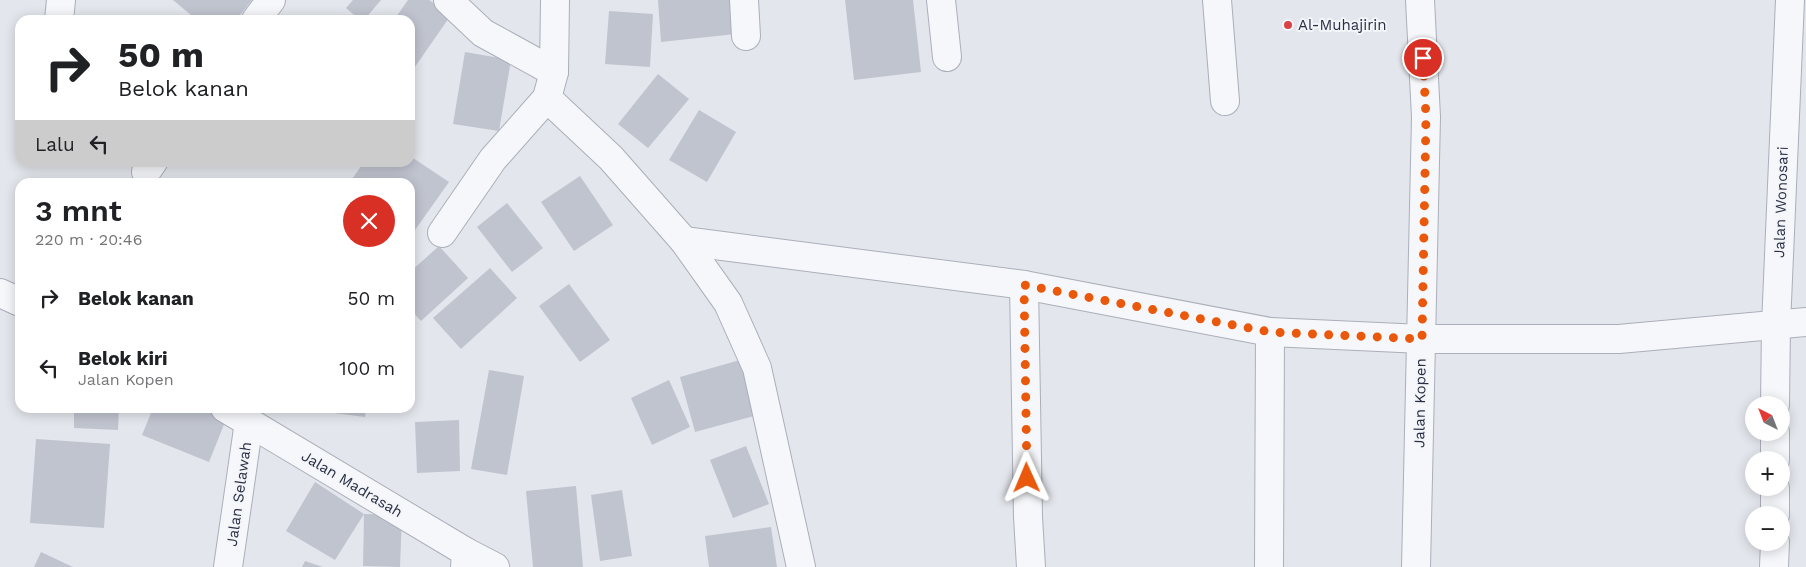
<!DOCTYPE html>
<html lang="id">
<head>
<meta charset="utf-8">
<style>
  :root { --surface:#fff; --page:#f2f2f2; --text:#202124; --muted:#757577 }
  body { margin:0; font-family:"Work Sans",sans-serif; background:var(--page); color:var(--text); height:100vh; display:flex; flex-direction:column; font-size:19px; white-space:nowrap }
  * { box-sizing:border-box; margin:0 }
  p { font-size:16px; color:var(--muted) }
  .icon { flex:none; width:28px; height:28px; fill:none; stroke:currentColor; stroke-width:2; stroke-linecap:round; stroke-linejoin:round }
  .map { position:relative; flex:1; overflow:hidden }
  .details { position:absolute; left:15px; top:178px; width:400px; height:235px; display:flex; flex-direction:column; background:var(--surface); border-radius:15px; box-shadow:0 2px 12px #0003 }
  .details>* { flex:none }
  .hud { position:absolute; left:15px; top:15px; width:400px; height:152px; border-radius:15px; box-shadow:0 2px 12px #0003; background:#fff; color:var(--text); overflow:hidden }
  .needle { width:32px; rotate:318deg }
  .buttons { position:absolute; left:1745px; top:396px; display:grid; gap:10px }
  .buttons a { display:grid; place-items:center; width:45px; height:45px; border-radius:50%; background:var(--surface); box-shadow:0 2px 12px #0003; font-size:25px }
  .pin { position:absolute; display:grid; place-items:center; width:42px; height:42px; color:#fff; margin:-21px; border:2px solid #fff; border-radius:50%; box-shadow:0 1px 5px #0007 }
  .me { position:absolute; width:55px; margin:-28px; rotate:359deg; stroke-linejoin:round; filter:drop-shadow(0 0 4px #0008) }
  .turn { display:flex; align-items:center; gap:18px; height:105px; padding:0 20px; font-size:22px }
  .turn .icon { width:65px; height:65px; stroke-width:2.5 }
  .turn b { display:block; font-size:35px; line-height:42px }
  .then { display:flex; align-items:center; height:48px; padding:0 20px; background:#0003; gap:10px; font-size:19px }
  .round { display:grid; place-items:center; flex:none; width:52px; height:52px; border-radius:26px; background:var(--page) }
  .headline { display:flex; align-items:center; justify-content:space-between; height:85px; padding:0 20px }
  h1 { font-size:30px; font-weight:600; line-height:38px }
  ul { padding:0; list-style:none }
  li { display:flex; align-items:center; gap:15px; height:70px; padding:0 20px }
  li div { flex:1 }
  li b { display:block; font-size:19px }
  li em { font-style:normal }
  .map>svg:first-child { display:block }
</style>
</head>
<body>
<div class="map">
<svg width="1806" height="567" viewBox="0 0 1806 567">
  <rect width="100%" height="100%" fill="#e3e6ec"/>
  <!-- building -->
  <g fill="#c0c4cf">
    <path d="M173 0H252L236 20H197Z"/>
    <path d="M353 0H381L364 20H360L346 8Z"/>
    <path d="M408 0H429L451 15 410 74V20H394Z"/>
    <path d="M658 0H742L745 33 661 42Z"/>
    <path d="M845 0H913L921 72 854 80Z"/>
    <path d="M609 11 653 14 650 67 605 64Z"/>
    <path d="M465 52 511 60 499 131 453 124Z"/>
    <path d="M658 74 689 99 648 148 618 124Z"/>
    <path d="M699 110 736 132 707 182 669 160Z"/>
    <path d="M410 156 449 182 415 230 410 226V182H350L364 162H410Z"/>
    <path d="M580 176 613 225 574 251 541 202Z"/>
    <path d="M507 203 543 248 512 272 477 227Z"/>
    <path d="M439 246 468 278 421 321 410 309V272Z"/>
    <path d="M490 268 517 298 461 349 433 318Z"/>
    <path d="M569 284 610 340 580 362 539 306Z"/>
    <path d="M740 360 754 416 695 432 680 377Z"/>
    <path d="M489 370 524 376 507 475 471 469Z"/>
    <path d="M669 380 690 427 652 445 631 398Z"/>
    <path d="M74 408H119L118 430 74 428Z"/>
    <path d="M153 408H202L227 417 209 462 142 435Z"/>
    <path d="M320 408H366L365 417 320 411Z"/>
    <path d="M459 420 460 471 417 473 415 422Z"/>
    <path d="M36 439 110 444 104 528 30 523Z"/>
    <path d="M746 446 769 504 733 518 710 460Z"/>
    <path d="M315 482 364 514 335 560 286 531Z"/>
    <path d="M576 486 583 567H533L526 491Z"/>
    <path d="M622 490 632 556 600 561 591 495Z"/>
    <path d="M364 514 402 515 400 567 363 566Z"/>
    <path d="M771 527 777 567H709L705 536Z"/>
    <path d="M41 552 73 567H34Z"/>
    <path d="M305 561 323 567H302Z"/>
  </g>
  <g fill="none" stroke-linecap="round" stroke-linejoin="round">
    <defs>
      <g id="minor">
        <path d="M448 0 483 33 554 72"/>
        <path d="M744 0 746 36"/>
        <path d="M941 0 947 57"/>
        <path d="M1217 0 1225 101"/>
        <path d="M59 20 61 0"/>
        <path d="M256 20 271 0"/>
        <path d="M547 98 611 158 684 241 728 303 757 368 801 567"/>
        <path d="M146 172 153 162"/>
        <path d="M442 233 493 159 547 98 554 72 555 0"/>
        <path d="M684 241 1024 285 1270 332 1422 339H1619L1806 322"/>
        <path d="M1024 285 1028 517 1031 567"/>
        <path d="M0 293 20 302"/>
        <path d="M1775 405 1776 325 1790 0"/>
        <path d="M225 408 466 552 465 567"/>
        <path d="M1775 460V432"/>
        <path d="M1775 515V488"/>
        <path d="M466 552 495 567"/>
        <path d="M228 567 249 422"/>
        <path d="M1269 567 1270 332"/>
        <path d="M1416 567 1426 117 1420 0"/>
        <path d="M1774 567 1775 542"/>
      </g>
    </defs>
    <!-- minor casing -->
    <use href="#minor" stroke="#abafba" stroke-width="30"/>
    <!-- minor -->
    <use href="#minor" stroke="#f6f7fa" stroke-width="28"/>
  </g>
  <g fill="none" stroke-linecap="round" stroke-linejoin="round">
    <!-- route -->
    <path stroke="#ea580c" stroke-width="9" stroke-dasharray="0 16.2" d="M1027 478 1024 285 1270 332 1422 339 1426 117 1423 58"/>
  </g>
  <!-- markers -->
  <circle fill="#d84247" stroke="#f3f5f9" stroke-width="2" cx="1288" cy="25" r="5"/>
  <g text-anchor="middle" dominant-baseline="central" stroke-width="4" stroke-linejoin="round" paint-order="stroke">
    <!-- poi labels -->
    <g font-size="15" fill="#293046" stroke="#f3f5f9" text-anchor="start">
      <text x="1298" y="25">Al-Muhajirin</text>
    </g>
    <!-- street labels -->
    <g font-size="15" fill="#293046" stroke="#f3f5f9">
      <text transform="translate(1781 202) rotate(-88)">Jalan Wonosari</text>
      <text transform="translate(1420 403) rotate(-89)">Jalan Kopen</text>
      <text transform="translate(352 484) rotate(31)">Jalan Madrasah</text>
      <text transform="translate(239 494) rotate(-82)">Jalan Selawah</text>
    </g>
  </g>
</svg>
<div class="buttons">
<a><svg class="needle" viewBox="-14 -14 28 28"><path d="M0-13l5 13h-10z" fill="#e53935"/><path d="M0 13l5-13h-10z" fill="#757577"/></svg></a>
<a>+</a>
<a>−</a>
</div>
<div class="pin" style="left:1423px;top:58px;background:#d93025"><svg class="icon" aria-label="arrive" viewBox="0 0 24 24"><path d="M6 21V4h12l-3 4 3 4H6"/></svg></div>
<svg class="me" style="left:1027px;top:478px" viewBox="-20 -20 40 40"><path d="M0-17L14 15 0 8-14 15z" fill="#ea580c" stroke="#fff" stroke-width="4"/></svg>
<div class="hud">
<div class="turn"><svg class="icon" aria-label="right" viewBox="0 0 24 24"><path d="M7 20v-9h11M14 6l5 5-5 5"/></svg><div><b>50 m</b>Belok kanan</div></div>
<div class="then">Lalu<svg class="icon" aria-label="left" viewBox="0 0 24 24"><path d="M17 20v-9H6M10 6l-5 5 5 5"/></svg></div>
</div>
<section class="details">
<div class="headline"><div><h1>3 mnt</h1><p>220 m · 20:46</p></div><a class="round" style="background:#d93025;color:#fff"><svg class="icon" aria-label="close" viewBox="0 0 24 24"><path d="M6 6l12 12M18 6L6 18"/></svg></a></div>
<ul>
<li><svg class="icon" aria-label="right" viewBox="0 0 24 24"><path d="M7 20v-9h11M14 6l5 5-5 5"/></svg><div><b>Belok kanan</b></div><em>50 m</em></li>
<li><svg class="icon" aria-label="left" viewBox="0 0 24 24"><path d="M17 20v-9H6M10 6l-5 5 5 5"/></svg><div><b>Belok kiri</b><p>Jalan Kopen</p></div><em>100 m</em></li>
</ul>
</section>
</div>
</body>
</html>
